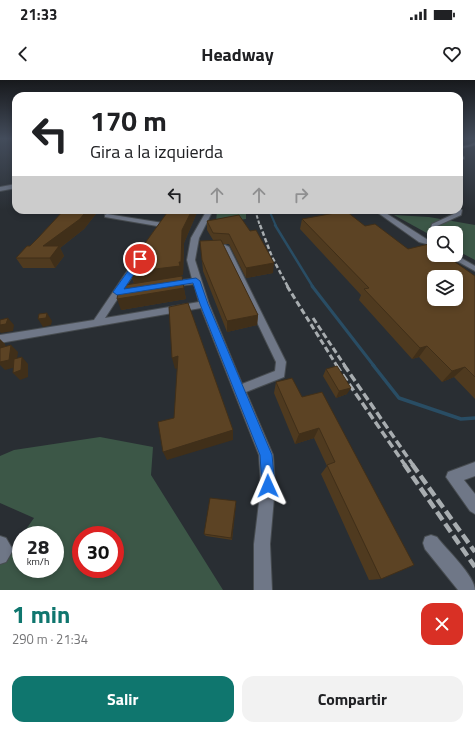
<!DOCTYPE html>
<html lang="es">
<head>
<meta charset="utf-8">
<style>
  :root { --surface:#fff; --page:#f2f2f2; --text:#202124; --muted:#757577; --accent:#0f766e }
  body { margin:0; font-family:"Titillium Web",sans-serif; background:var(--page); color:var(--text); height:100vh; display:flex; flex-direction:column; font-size:15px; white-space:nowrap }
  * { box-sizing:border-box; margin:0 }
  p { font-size:13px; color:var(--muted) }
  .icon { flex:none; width:22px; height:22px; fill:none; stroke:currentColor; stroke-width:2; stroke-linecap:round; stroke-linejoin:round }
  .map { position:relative; height:510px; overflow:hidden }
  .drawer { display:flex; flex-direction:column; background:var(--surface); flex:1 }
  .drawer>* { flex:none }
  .hud { position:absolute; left:12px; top:12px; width:451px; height:122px; border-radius:12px; box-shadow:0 2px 6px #0003; background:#fff; color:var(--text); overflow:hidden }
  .tools { position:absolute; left:427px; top:146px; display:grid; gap:8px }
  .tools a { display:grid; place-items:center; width:36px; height:36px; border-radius:8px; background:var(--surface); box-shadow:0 2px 6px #0003; font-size:20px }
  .speed { position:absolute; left:12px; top:446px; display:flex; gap:8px; font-size:20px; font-weight:700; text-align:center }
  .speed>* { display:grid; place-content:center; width:52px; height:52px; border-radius:50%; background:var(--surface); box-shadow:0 2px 6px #0003; line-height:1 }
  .speed small { font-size:10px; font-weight:400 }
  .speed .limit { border:6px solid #d22; background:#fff; color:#111 }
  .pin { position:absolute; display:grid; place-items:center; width:34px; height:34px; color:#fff; margin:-17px; border:2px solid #fff; border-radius:50%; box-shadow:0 1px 4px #0007 }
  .me { position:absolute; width:44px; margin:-22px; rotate:359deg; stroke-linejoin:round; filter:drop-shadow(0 0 3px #0008) }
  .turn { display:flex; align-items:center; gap:14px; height:84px; padding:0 12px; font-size:18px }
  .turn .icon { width:52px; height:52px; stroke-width:2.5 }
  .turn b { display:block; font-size:28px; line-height:34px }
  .lanes { display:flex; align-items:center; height:38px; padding:0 12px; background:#0003; justify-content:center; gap:20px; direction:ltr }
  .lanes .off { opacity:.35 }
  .round { display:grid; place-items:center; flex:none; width:42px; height:42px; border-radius:12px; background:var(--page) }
  .headline { display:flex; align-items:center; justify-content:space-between; height:68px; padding:0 12px }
  h1 { font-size:24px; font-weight:700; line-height:30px; color:var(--accent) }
  .primary-button { display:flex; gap:8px; margin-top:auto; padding:8px 12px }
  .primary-button a { flex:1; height:46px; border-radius:12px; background:var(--accent); color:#fff; font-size:16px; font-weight:700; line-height:46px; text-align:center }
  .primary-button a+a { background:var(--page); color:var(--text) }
  .status { display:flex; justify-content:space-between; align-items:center; height:28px; padding:0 20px; background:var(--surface); direction:ltr }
  .status svg { height:11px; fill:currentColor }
  header { display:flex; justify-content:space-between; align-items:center; height:52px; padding:0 12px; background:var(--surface); font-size:18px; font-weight:700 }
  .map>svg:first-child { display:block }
</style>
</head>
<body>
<div class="status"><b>21:33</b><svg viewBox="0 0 49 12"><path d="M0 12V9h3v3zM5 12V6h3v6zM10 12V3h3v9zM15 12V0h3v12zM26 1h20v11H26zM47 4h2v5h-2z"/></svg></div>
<header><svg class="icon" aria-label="back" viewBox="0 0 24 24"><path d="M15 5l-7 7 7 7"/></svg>Headway<svg class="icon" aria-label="heart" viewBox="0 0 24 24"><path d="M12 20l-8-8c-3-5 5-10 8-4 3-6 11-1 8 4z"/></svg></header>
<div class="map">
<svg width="475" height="510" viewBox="0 0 475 510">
  <rect width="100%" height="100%" fill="#292e33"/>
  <!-- green -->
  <g fill="#3c5747" fill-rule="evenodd">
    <path d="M217 130H246V139L216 143Z"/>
    <path d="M394 135 429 137 475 145V180L456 170V153H434V157Z"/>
    <path d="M100 357 153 367 151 395 223 510H0V485L21 457V489H55V455H22L34 438 0 423V376L14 370ZM81 455H115V489H81Z"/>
  </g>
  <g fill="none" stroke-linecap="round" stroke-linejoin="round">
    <!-- stream-far3 -->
    <path stroke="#294d64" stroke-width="2" d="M269 130 276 146"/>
    <!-- stream-far2 -->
    <path stroke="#294d64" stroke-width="2.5" d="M275 145 313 207"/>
    <!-- stream-far1 -->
    <path stroke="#294d64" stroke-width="3" d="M312 206 374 286"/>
    <!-- stream -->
    <path stroke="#294d64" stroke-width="3.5" d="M373 285 399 318 461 339 475 338"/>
    <defs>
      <g id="minor">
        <path d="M475 62V65L459 69V67L470 65Z"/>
        <path d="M459 74 464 77V79H459Z"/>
        <path d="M16 104V108L0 111V107Z"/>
        <path d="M459 128 462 130 461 135 437 146 436 153H434V166L419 162 374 130H381L428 160 432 144 456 133V130H459Z"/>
        <path d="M207 130H213L199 158 195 180 209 224 242 304 275 291 276 282 222 169 208 168V164L225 165 229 167 286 282 284 297 246 312 273 375 275 406 270 464 272 510H254V464L261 406 259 375 201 228 0 263V255L94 240 134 181H137L141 183 105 238 199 222 194 204 171 207 167 204 171 201 192 199 187 180 191 158Z"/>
        <path d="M107 134 163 143 166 145 163 147 105 137V135Z"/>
        <path d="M446 175H456L475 186V191Z"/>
        <path d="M475 382V396L464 400 475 414V434L470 431 446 397 448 392Z"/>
        <path d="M431 455 437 457C446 469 475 496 475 510H458L425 469 423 463 425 457Z"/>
        <path d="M0 456 6 458 13 470 6 482 0 484Z"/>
      </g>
    </defs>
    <!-- minor casing -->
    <use href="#minor" stroke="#474c50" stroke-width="2"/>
    <!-- minor -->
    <use href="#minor" fill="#6f7787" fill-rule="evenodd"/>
    <!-- rail-far4 -->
    <path stroke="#a8adb0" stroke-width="2" stroke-dasharray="3.5 2" stroke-linecap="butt" d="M255 130 260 146"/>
    <!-- rail-far3 -->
    <path stroke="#a8adb0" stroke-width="2.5" stroke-dasharray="4.5 2.5" stroke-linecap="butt" d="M260 145 272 177 288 207"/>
    <!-- rail-far2 -->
    <g stroke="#a8adb0" stroke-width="3" stroke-dasharray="6 3" stroke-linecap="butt">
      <path d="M287 206 337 286"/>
      <path d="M313 238 345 286"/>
    </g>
    <!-- rail-far1 -->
    <g stroke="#a8adb0" stroke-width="3.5" stroke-dasharray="8 3.5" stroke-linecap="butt">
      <path d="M336 285 405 385"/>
      <path d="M344 285 413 385"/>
    </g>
    <!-- rail -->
    <g stroke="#a8adb0" stroke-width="4.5" stroke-dasharray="10 4.5" stroke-linecap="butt">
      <path d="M404 384 475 487"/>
      <path d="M412 384 475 472"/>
    </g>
  </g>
  <!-- wall -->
  <g fill="#4f3a1f">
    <path d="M64 130H99L84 149 60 168 64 176 55 188H23L16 178 30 166 38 158Z"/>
    <path d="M119 130H132L130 132Z"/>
    <path d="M169 130H198L184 163 183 195H181L186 219 121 230 134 203 130 192 144 171 143 166Z"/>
    <path d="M239 135 273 193 246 198 229 164H222L258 235 257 245 227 252 203 191 202 180 213 160 207 150V141Z"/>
    <path d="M302 139 365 146 408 169 475 196V319L454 297 442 302 419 277 412 279 359 220 361 215 300 149Z"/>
    <path d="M326 289 347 314 336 318 323 296Z"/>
    <path d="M276 302 302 317 322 312 381 499 369 500 321 394 327 386 314 358 295 364 274 313Z"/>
    <path d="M236 421 232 460 206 456 204 454Z"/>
  </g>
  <!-- shaded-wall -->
  <g fill="#402f19">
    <path d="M87 130H99L84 149 60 168 64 176 55 188 43 166Z"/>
    <path d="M192 130H198L184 163 183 195H181L182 199 135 205 130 192 179 182 182 150Z"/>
    <path d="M274 183 273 193 246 198V188Z"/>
    <path d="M184 208 186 219 121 230 117 219Z"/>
    <path d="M47 233 52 241 51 245 43 247 38 239Z"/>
    <path d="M258 235 257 245 227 252V241Z"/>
    <path d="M8 238 14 245 13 251 1 253 0 252V245Z"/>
    <path d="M0 259 5 264 6 268 0 271Z"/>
    <path d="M11 265 18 272 16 287 5 290 0 285V282Z"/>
    <path d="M427 266 419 277 412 279 420 268Z"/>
    <path d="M178 276 181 287 175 289 172 278Z"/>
    <path d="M22 277 28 284V297L20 300 13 293Z"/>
    <path d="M465 287 454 297 442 302 452 291Z"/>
    <path d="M351 308 347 314 336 318 339 311Z"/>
    <path d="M319 348 314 358 295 364 299 354Z"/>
    <path d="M233 350V360L167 380 163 372Z"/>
    <path d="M236 421V425L232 460 231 458Z"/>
  </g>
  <!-- building -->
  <g fill="#5c4324" stroke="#402f19" fill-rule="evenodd">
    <path d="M64 130H87L80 139 43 166H59L50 178H16L27 166H30L38 158Z"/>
    <path d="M169 130H192L182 150 181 182H179L180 186 130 192 147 167 143 166Z"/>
    <path d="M346 131 365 146 375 144 408 169 429 164 434 167V175H445L475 196V297L465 287 452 291 427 266 420 268 364 209 369 208 302 139ZM434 197H456V219H434Z"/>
    <path d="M239 135 250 151 256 150 274 183 246 188 229 154 213 153 207 141Z"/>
    <path d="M221 160 258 235 227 241 202 180 200 161Z"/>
    <path d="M182 196 184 208 117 219 119 206Z"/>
    <path d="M188 223 233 350 163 372 158 342 174 338 178 276 172 278 169 227Z"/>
    <path d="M47 233 46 238 38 239 39 234Z"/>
    <path d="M8 238 6 244 0 245V240Z"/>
    <path d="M11 265 9 280 0 282V268Z"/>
    <path d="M22 277 21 290 13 293 14 279Z"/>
    <path d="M337 286 351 308 339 311 326 289Z"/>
    <path d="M292 298 302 317 322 312 414 485 381 499 327 385 335 382 319 348 299 354 276 302Z"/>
    <path d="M210 418 236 421 231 458 204 454Z"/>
  </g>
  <!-- sky -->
  <linearGradient id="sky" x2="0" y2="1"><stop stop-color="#17191c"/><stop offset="0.45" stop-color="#434c5b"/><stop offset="1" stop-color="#434c5b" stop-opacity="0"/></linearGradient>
  <rect width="475" height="130" fill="url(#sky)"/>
  <!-- route -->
  <path fill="#1a73e8" stroke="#114b97" d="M140 176 144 179 124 209 196 198 200 201 208 224 272 375 275 406 273 411 268 413 263 411 262 406 260 375 200 224 193 203 117 215 113 212 138 177Z"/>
</svg>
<div class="tools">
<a><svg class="icon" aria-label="search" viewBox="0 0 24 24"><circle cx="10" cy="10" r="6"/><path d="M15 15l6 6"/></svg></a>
<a><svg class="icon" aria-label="layers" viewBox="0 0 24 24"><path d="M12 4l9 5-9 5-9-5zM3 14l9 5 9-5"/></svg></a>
</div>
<div class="speed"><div>28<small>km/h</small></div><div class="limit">30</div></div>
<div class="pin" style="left:140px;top:179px;background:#d93025"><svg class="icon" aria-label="arrive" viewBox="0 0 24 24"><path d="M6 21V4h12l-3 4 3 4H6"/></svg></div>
<svg class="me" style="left:268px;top:406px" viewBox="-20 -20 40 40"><path d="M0-17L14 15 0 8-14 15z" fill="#1a73e8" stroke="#fff" stroke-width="4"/></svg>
<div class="hud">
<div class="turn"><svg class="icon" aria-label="left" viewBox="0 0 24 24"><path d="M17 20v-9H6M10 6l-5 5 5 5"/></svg><div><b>170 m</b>Gira a la izquierda</div></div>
<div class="lanes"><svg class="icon" aria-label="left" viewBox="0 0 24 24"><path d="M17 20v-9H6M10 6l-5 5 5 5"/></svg><svg class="icon off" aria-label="ahead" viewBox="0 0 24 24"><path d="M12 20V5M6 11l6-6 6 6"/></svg><svg class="icon off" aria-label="ahead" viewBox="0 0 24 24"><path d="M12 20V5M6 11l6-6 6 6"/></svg><svg class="icon off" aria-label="right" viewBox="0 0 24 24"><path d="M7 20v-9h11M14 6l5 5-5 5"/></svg></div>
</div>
</div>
<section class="drawer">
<div class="headline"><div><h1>1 min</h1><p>290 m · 21:34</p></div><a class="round" style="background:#d93025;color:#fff"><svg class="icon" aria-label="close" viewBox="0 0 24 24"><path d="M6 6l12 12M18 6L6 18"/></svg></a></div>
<div class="primary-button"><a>Salir</a><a>Compartir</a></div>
</section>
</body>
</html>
